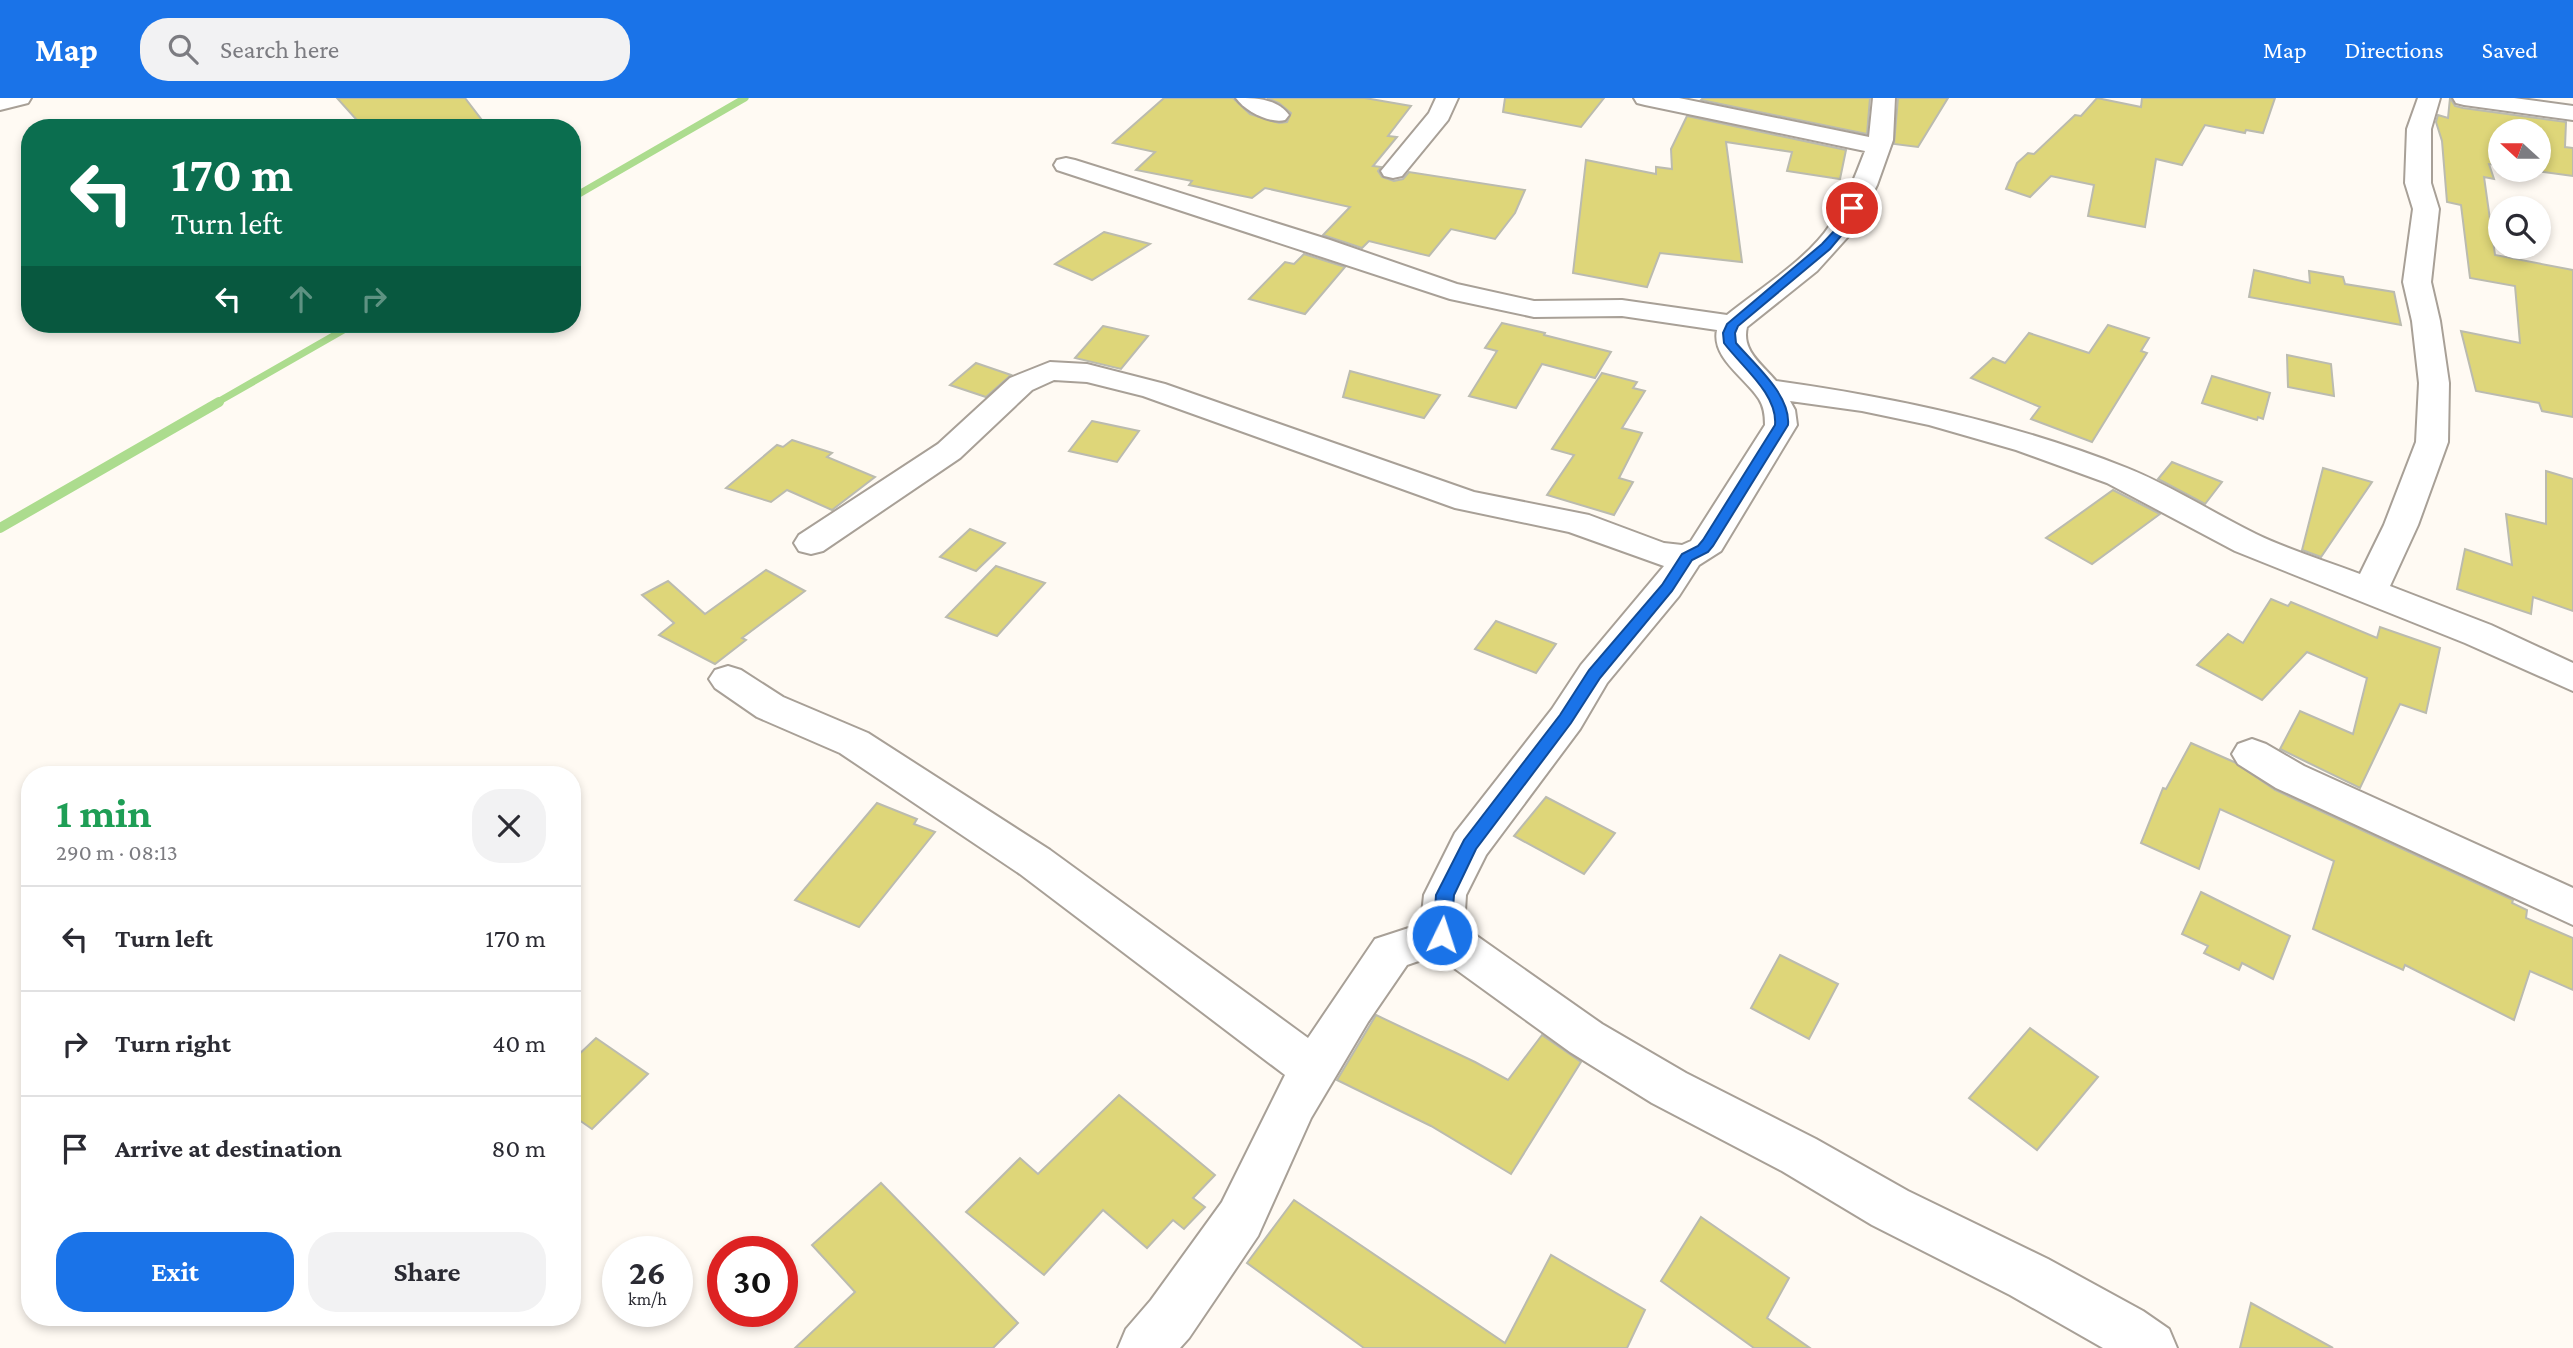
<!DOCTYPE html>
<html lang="en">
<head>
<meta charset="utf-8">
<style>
  :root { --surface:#fff; --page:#f2f2f3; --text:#2b2b33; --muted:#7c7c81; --line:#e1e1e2; --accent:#1a73e8 }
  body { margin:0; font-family:"Crimson Pro",serif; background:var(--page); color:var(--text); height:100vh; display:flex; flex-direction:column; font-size:26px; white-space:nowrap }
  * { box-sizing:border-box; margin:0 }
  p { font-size:23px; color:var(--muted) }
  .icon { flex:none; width:38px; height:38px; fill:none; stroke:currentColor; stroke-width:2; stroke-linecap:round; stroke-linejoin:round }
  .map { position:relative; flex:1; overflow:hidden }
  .panel { position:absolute; left:21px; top:668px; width:560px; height:560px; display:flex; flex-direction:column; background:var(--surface); border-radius:28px; box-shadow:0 4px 10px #0003 }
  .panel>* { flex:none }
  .banner { position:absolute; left:21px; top:21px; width:560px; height:214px; border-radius:28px; box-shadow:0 4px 10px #0003; background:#0b6e4f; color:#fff; overflow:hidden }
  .needle { width:46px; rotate:291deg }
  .controls { position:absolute; left:2488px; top:21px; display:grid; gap:14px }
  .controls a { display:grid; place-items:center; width:63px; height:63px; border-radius:50%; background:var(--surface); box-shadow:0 4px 10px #0003; font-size:35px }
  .speed { position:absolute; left:602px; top:1138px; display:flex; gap:14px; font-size:35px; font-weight:700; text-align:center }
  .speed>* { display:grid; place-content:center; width:91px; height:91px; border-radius:50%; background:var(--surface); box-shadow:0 4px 10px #0003; line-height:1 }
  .speed small { font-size:18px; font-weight:400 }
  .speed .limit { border:10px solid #d22; background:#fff; color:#111 }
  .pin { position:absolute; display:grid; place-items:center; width:60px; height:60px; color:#fff; margin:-30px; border:4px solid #fff; border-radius:50%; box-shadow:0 2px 7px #0007 }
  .me { position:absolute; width:77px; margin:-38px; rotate:4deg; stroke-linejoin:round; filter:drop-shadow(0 0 5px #0008) }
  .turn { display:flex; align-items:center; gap:24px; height:147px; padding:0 35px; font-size:32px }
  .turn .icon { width:91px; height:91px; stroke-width:2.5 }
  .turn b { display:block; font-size:49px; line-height:60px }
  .lanes { display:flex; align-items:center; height:66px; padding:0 35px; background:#0003; justify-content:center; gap:35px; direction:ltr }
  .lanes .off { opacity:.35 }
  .round { display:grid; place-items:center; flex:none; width:74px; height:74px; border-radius:28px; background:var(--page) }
  .summary { display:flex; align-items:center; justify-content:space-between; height:119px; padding:0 35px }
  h1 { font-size:42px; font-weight:700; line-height:52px; color:#1e9e55 }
  .action { display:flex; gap:14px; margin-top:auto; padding:14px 35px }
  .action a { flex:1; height:80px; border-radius:28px; background:var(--accent); color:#fff; font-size:28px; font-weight:700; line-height:80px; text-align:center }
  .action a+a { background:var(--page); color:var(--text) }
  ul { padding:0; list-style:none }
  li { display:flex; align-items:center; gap:21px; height:105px; padding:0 35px; border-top:2px solid var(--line) }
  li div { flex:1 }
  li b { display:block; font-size:26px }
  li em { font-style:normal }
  header { display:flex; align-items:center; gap:42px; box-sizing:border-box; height:98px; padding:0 35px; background:var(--accent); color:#fff }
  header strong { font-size:33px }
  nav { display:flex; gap:38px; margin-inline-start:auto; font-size:24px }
  .search { width:490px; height:63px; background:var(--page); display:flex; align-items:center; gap:18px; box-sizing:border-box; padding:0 24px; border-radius:28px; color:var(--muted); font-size:26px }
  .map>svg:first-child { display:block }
</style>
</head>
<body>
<header>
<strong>Map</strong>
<div class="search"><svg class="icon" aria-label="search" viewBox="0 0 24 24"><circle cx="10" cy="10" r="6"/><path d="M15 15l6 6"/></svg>Search here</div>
<nav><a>Map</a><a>Directions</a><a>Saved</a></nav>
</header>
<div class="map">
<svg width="2573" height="1250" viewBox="0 0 2573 1250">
  <rect width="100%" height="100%" fill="#fffaf3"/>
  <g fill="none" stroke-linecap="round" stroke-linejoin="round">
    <!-- stream-far1 -->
    <g stroke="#acdc8e" stroke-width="7">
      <path d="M572 100 745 0"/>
      <path d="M216 305 354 226"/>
    </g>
    <!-- stream -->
    <path stroke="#acdc8e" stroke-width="10" d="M0 430 219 304"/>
  </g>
  <!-- building -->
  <g fill="#ded679" stroke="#bbbbaf" stroke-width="2">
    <path d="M337 0H465L488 30H364Z"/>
    <path d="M1164 0H1233L1250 16 1279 25 1287 24 1291 15 1279 5 1267 0H1365L1411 8 1388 38 1397 39 1373 68 1381 69 1378 73 1382 79 1394 83 1403 81 1409 74 1525 92 1515 115 1495 141 1451 131 1429 158 1369 143 1362 150 1323 137 1350 109 1265 90 1252 100 1189 87 1192 83 1136 72 1155 54 1113 45Z"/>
    <path d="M1505 0H1604L1581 29 1503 14Z"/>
    <path d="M1703 0H1870L1867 36 1701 2Z"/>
    <path d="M1898 0H1948L1918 49 1894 46Z"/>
    <path d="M2097 0 2141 9 2142 0H2275L2263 35 2246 32 2245 35 2205 27 2182 67 2156 61 2145 129 2088 118 2094 87 2051 78 2030 99 2006 91 2017 65 2028 55 2034 56 2075 17 2081 18Z"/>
    <path d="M2450 0 2455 8 2463 10 2566 24 2565 49 2573 50V78L2530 72H2539V33H2501V67L2489 66 2494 81 2484 79 2495 157 2573 172V319L2542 313 2539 305 2476 293 2461 233 2520 245 2515 188 2470 180 2461 107 2447 104 2442 43 2436 24 2438 17 2448 20Z"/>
    <path d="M1687 18 1846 52 1840 81 1787 73 1792 54 1726 44 1742 164 1660 155 1647 189 1573 175 1586 62 1656 76V69L1672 71 1671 51Z"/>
    <path d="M1104 134 1150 146 1092 182 1055 166Z"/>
    <path d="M1304 156 1345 169 1305 216 1249 201 1285 164 1294 166Z"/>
    <path d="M2254 172 2310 185 2309 173 2343 179 2345 186 2394 194 2401 227 2249 199Z"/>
    <path d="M1502 225 1545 235 1544 237 1611 254 1595 280 1542 266 1516 310 1469 298 1497 253 1485 250Z"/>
    <path d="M2108 227 2149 240 2141 253 2147 255 2092 344 2031 321 2040 309 1971 280 1993 260 2005 265 2029 235 2089 255Z"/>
    <path d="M1103 228 1148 238 1121 271 1075 260Z"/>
    <path d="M2287 257 2331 266 2334 298 2288 289Z"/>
    <path d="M976 265 1011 277 986 299 950 287Z"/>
    <path d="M1350 273 1440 297 1424 320 1343 299Z"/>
    <path d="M1602 275 1637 284 1633 290 1645 293 1622 330 1642 335 1619 380 1633 384 1614 417 1547 397 1574 357 1552 351Z"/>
    <path d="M2212 278 2270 295 2263 321 2258 319 2257 322 2202 305Z"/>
    <path d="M1092 323 1139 333 1117 364 1069 353Z"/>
    <path d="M792 342 832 355 827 359 875 379 832 412 787 392 771 404 726 390 777 347 783 349Z"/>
    <path d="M2172 364 2222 384 2205 406 2158 381Z"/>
    <path d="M2323 370 2372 384 2321 459 2302 452Z"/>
    <path d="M2546 373 2573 381V513L2533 499 2531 516 2457 491 2465 451 2512 467 2506 416 2546 426Z"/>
    <path d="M2113 392 2160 416 2092 466 2046 440Z"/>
    <path d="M970 431 1005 445 976 473 940 459Z"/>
    <path d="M996 468 1045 485 997 538 946 519Z"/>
    <path d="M766 472 805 493 742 540 746 542 715 566 659 537 674 525 642 497 668 483 705 516Z"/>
    <path d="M2271 501 2288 508 2291 504 2377 540 2380 529 2440 550 2426 615 2400 606 2360 690 2280 651 2300 613 2353 636 2367 580 2307 554 2262 602 2197 567 2228 536 2243 545Z"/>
    <path d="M1496 523 1556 546 1536 575 1475 551Z"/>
    <path d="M2191 645 2234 664 2275 692 2513 802 2512 805 2527 812 2526 820 2573 840V892L2530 873 2514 922 2405 867 2403 872 2313 831 2334 763 2220 711 2199 771 2141 745 2163 690 2166 691Z"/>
    <path d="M1546 699 1615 735 1584 776 1514 738Z"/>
    <path d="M877 705 917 721 914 726 935 734 859 829 795 802Z"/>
    <path d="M2201 794 2290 838 2273 881 2242 865 2239 872 2204 855 2208 848 2182 836Z"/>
    <path d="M1780 857 1838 886 1809 941 1751 910Z"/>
    <path d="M1376 917 1475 964 1508 982 1542 937 1581 964 1511 1076 1431 1028 1337 982Z"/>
    <path d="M2030 930 2098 979 2037 1052 1969 1000Z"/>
    <path d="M596 940 648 976 592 1031 572 1017V963Z"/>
    <path d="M1119 997 1215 1077 1193 1100 1205 1109 1184 1131 1173 1122 1147 1150 1103 1112 1044 1177 966 1114 1020 1060 1038 1076Z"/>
    <path d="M881 1085 1018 1225 993 1250H795L855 1194 812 1147Z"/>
    <path d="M1294 1102 1505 1245 1551 1157 1645 1212 1627 1250H1364L1247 1165Z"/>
    <path d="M1701 1119 1789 1180 1767 1220 1810 1250H1754L1661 1183Z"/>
    <path d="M2251 1205 2333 1250H2240Z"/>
  </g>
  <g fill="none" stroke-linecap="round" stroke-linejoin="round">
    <defs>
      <g id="street">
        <path d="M0 0H31L28 5 0 12Z"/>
        <path d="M1236 0C1255 0 1276 0 1289 17L1285 22C1270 26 1245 13 1236 0Z"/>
        <path d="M1436 0H1458L1448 22 1402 78 1393 80 1384 78 1381 73 1429 15Z"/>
        <path d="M1634 0H1679L1869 39 1873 0H1895L1893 42 1877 87 1854 132 1817 173 1747 229C1741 253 1763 267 1776 283 1897 300 2014 325 2127 370 2172 388 2213 415 2256 436 2289 452 2326 463 2360 476L2384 427 2416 344 2419 285 2412 223 2403 184 2413 111 2405 85 2407 31 2418 0H2440L2431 31V85L2439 111 2431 184 2440 223 2449 285 2448 344 2418 427 2390 488 2491 527 2573 565V593L2465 545 2235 453 2107 385 2016 352 1929 327 1862 313 1790 303 1795 312 1797 327 1721 453 1699 467 1679 498 1607 585 1580 631 1486 757 1466 797 1464 829 1602 926 1686 975 1816 1041 1908 1093 2048 1161 2143 1213 2169 1231 2177 1250H2103L2010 1197 1872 1127 1782 1073 1652 1005 1570 954 1436 857 1407 867 1368 924 1311 1020 1258 1138 1189 1240 1180 1250H1118L1126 1231 1151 1202 1222 1104 1285 977 1020 776 840 655 757 619 715 590 709 581 715 572 728 568 741 572 783 599 868 635 1050 752 1308 940 1375 841 1421 826 1424 797 1455 735 1552 611 1581 567 1664 468 1569 434 1455 410 1143 298 1087 284 1054 282 1032 292 960 360 823 453 811 456 799 453 794 445 799 437 938 346 1010 280 1050 264 1087 266 1165 286 1474 394 1589 417 1664 445 1682 447 1691 443 1765 327C1765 317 1764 309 1759 301 1746 280 1711 260 1717 232L1622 218 1534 219 1450 201 1057 72 1054 67 1057 62 1066 60 1075 62 1330 142 1457 186 1534 203 1622 202 1727 217C1759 191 1808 161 1830 127 1846 104 1855 78 1865 53L1645 7 1637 5Z"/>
        <path d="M2453 0H2514L2573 8V22L2464 7 2456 5Z"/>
        <path d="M2252 641 2266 646 2304 668 2573 790V827L2276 690 2238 666 2232 656 2238 646Z"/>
      </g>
    </defs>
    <!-- street casing -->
    <use href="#street" stroke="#a8a097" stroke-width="4"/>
    <!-- street -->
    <use href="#street" fill="#fff" fill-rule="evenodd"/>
  </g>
  <!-- route -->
  <path fill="#1a73e8" stroke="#114b97" stroke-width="2" d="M1849 107 1858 110 1846 132 1830 151 1738 228 1735 235 1736 245C1754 266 1791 297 1788 327L1713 448 1708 454 1692 462 1672 493 1600 580 1571 625 1476 751 1454 797 1451 837 1448 843 1442 845 1435 843 1433 837 1436 797 1464 742 1560 617 1589 572 1662 487 1682 456 1698 448 1703 442 1775 327C1778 296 1741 268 1724 245L1723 235 1727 226 1822 146 1836 131Z"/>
</svg>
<div class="controls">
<a><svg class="needle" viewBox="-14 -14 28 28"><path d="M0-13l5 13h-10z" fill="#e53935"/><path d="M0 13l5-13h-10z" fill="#7c7c81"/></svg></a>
<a><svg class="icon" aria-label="search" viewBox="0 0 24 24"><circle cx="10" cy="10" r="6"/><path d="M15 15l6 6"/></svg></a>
</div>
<div class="speed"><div>26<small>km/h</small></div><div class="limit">30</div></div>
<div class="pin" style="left:1852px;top:110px;background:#d93025"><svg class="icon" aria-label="arrive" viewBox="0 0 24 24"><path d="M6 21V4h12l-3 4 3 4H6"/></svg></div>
<svg class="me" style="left:1442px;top:837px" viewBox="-20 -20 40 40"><circle r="17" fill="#1a73e8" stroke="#fff" stroke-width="3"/><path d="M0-11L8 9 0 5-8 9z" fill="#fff"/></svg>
<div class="banner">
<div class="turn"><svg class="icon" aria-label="left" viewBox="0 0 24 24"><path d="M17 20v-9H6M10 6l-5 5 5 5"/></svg><div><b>170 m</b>Turn left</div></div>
<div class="lanes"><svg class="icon" aria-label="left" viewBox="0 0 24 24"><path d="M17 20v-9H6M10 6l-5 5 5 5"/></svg><svg class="icon off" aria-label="ahead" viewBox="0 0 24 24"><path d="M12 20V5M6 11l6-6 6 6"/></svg><svg class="icon off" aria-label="right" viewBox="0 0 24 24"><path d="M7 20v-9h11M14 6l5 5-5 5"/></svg></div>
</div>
<section class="panel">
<div class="summary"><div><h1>1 min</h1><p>290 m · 08:13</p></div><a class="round"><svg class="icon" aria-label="close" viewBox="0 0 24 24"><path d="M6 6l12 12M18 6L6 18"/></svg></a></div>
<ul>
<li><svg class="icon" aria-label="left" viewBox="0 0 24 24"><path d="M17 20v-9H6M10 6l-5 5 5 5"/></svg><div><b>Turn left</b></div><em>170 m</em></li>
<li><svg class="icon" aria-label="right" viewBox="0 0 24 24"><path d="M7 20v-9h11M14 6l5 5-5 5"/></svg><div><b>Turn right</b></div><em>40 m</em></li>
<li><svg class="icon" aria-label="arrive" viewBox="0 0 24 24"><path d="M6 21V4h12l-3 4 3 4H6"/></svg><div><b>Arrive at destination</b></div><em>80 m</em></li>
</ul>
<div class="action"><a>Exit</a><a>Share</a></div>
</section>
</div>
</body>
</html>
